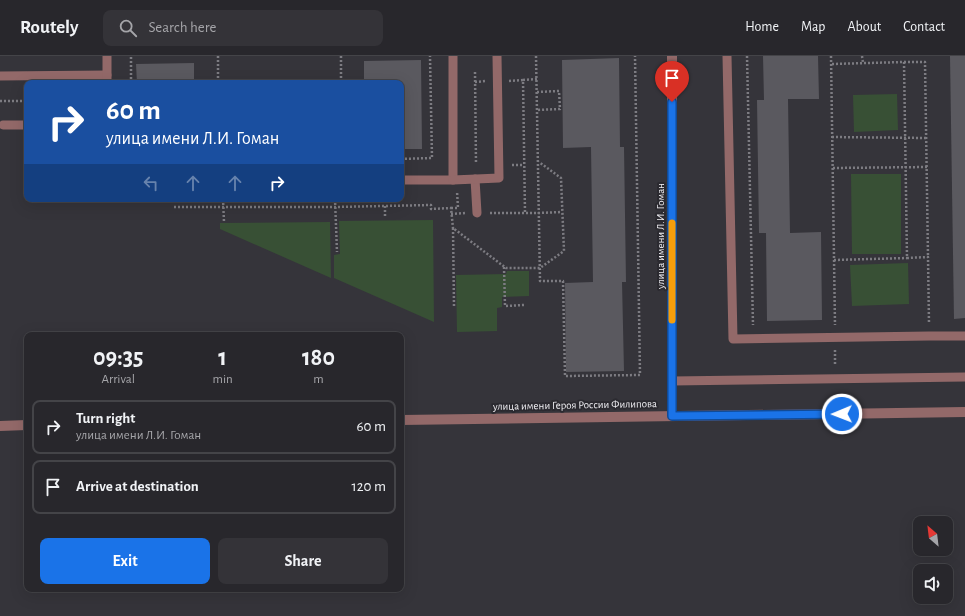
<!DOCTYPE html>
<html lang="en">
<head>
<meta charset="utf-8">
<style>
  :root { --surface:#28272c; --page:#343338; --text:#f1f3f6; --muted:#a5a5a9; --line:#444448; --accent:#1a73e8 }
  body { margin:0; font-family:"Alegreya Sans",sans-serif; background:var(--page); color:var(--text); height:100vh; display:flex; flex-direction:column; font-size:15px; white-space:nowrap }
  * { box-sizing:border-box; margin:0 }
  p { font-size:13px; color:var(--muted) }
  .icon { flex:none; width:22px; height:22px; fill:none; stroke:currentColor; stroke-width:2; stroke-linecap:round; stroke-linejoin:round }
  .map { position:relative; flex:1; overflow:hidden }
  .panel { position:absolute; left:24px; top:276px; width:380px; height:260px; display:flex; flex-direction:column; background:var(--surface); border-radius:8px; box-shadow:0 4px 16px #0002,0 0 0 1px var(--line) }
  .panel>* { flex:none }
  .banner { position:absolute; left:24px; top:24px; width:380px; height:122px; border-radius:8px; box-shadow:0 4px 16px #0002,0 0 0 1px var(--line); background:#1a4fa0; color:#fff; overflow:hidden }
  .needle { width:26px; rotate:332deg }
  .tools { position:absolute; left:913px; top:460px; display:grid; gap:8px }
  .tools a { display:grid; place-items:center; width:40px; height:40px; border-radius:8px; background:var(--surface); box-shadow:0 4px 16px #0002,0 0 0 1px var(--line); font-size:20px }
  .pin { position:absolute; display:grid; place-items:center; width:34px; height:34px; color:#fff; margin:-41px -17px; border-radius:50% 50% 50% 0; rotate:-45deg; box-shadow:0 0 4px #0007 }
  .pin .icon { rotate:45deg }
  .me { position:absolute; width:44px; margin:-22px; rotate:269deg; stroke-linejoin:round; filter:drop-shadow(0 0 3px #0008) }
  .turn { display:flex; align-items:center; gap:14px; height:84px; padding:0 16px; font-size:18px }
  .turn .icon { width:52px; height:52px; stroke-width:2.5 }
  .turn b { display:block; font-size:28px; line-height:34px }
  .lanes { display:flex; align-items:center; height:38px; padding:0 16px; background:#0003; justify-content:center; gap:20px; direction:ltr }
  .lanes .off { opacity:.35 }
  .eta { display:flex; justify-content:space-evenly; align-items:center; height:68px; text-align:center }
  .eta b { font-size:24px; font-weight:700; line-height:28px }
  .primary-button { display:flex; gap:8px; margin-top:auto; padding:8px 16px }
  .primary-button a { flex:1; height:46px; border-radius:8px; background:var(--accent); color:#fff; font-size:16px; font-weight:700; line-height:46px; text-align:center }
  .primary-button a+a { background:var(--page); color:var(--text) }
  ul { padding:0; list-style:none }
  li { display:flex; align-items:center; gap:12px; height:54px; margin:0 8px 6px; padding:0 8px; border:2px solid var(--line); border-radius:8px }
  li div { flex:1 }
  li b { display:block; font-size:15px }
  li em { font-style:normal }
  header { display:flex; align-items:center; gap:24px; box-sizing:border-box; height:56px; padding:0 20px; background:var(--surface); border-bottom:1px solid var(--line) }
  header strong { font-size:19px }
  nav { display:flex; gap:22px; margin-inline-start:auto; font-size:14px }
  .search { width:280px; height:36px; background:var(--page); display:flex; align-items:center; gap:10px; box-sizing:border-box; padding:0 14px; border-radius:8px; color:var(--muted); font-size:15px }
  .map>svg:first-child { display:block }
</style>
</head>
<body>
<header>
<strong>Routely</strong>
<div class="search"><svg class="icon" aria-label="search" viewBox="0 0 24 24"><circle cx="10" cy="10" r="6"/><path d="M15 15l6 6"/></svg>Search here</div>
<nav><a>Home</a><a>Map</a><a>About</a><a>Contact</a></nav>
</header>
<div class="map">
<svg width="965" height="560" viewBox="0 0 965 560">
  <rect width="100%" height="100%" fill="#35343a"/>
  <!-- green -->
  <g fill="#385035">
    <rect x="260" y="23" width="40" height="4"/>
    <path d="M897 38 898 74 854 76 853 39Z"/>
    <path d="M851 118H901V198H852Z"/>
    <path d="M433 164 434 266 334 222V199L340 198 339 165Z"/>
    <path d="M330 166 331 222 220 173V167Z"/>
    <path d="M908 207 909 248 852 250 850 209Z"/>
    <path d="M507 215H529V240L502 241V251L497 252V275L457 276 456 219 506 218Z"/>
  </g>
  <!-- building -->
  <g fill="#5a595f">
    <path d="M763 0H818L819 43H788L790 177 821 176 822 264 767 265 766 177H759L757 44H764Z"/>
    <path d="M950 0H965V262L954 263Z"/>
    <path d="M619 2 620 91H624L626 226H622L624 315 566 316 565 227 593 226 591 91 563 92 562 4Z"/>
    <path d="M421 4 422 93H401V27H364V5Z"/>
    <path d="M194 7V27H137L136 8Z"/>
  </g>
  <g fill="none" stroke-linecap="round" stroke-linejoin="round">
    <!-- path -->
    <g stroke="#7d7c82" stroke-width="2.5" stroke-dasharray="2 2" stroke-linecap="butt">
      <path d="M218 0V27"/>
      <path d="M341 0V27"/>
      <path d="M536 0 540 225H563L565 320 640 319 635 0"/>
      <path d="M747 0 753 269"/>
      <path d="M831 0 835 269"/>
      <path d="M862 0 863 7"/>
      <path d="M904 6H925L928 201"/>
      <path d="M832 8 904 6 907 202 928 201 929 268"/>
      <path d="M475 16 476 108"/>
      <path d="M523 24 537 23"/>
      <path d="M509 25 523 24 525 157"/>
      <path d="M475 26 486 25"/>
      <path d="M131 27V0"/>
      <path d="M537 36 559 35 560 53 537 54"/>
      <path d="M0 45H27"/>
      <path d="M832 81 926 82"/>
      <path d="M401 103 432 102 430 0"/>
      <path d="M512 109H524"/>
      <path d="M833 112 927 111"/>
      <path d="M223 143 224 166"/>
      <path d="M335 143 337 196"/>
      <path d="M385 150V162"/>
      <path d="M174 151H336L431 149V153L451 152 453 172"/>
      <path d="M451 152H458L457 135"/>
      <path d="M490 157H539L562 156"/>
      <path d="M451 158 465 157"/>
      <path d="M834 204 907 202"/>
      <path d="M504 211 505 250 524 249"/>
      <path d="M454 250 453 172 506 212H540L564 195 561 122 539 106"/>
      <path d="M835 294V309"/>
    </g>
    <!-- lane -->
    <g stroke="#936969" stroke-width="9">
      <path d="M727 0 733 283 929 280H965"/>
      <path d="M0 20 107 19"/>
      <path d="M107 27V0"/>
      <path d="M3 69H27"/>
      <path d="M475 123 477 157"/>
      <path d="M401 124H453V0"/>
      <path d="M453 124 499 122 497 0"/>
      <path d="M672 325 965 321"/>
    </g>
    <!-- street -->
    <g stroke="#936969" stroke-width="10">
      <path d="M672 0V360"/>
      <path d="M401 364 965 356"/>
      <path d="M0 370 27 369"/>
    </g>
  </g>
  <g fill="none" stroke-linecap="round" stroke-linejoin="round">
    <defs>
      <path id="route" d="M672 46V360L842 358"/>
    </defs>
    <!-- route casing -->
    <use href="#route" stroke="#114b97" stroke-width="10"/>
    <!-- route -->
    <use href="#route" stroke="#1a73e8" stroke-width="7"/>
    <!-- slow -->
    <path stroke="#f59e0b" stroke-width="7" d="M672 167V264"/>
  </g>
  <g text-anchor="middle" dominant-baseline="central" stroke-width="4" stroke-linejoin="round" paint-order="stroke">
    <!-- street labels -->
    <g font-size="11" fill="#efeef2" stroke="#2b2a30">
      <text transform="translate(660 180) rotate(-90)">улица имени Л.И. Гоман</text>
      <text transform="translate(575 349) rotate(-1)">улица имени Героя России Филипова</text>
    </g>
  </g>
</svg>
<div class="tools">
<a><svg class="needle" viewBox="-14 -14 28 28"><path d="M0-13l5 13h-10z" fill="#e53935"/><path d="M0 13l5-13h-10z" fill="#a5a5a9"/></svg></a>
<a><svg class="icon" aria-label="sound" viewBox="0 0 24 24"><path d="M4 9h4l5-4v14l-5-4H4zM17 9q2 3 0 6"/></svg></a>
</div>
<div class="pin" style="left:672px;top:46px;background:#d93025"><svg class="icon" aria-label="arrive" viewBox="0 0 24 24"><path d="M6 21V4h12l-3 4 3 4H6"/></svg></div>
<svg class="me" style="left:842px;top:358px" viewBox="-20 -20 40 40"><circle r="17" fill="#1a73e8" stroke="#fff" stroke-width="3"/><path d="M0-11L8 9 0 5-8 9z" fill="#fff"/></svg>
<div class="banner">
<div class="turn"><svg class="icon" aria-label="right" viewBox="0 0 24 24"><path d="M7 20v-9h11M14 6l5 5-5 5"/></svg><div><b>60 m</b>улица имени Л.И. Гоман</div></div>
<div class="lanes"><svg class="icon off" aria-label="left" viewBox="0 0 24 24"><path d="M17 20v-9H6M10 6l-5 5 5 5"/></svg><svg class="icon off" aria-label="ahead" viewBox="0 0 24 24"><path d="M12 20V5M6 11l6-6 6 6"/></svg><svg class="icon off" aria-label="ahead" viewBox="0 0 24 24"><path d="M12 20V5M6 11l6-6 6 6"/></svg><svg class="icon" aria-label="right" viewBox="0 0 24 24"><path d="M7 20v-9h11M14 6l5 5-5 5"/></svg></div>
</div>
<section class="panel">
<div class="eta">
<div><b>09:35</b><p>Arrival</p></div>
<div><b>1</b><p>min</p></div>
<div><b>180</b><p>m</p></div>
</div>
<ul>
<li><svg class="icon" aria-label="right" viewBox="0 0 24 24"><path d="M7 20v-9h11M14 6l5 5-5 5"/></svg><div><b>Turn right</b><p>улица имени Л.И. Гоман</p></div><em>60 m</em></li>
<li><svg class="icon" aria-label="arrive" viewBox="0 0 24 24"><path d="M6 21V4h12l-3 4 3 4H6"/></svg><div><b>Arrive at destination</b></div><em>120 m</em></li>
</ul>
<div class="primary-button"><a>Exit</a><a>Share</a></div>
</section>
</div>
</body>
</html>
